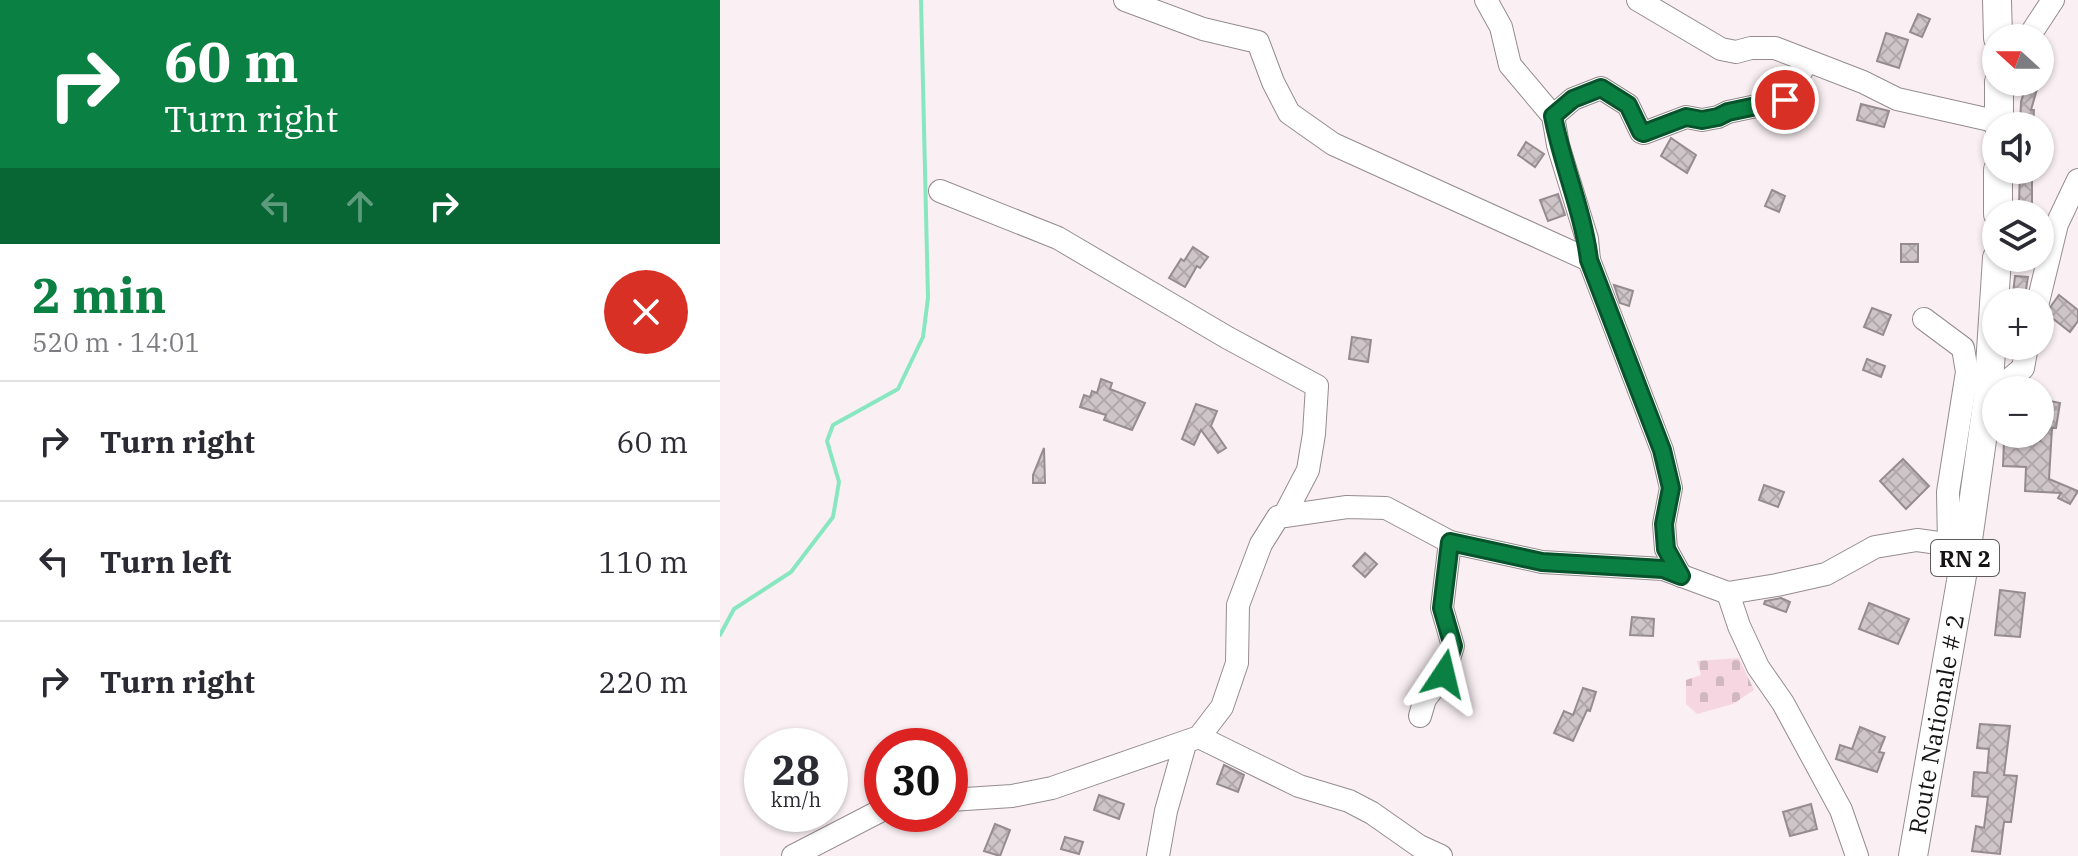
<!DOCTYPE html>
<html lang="en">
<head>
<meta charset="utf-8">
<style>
  :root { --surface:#fff; --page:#f7f7f7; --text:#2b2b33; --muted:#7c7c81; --line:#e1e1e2; --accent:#0b8043 }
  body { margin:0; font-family:"IBM Plex Serif",serif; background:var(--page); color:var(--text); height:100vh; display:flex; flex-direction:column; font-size:30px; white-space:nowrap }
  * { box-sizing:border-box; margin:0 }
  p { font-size:26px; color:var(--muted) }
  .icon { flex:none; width:44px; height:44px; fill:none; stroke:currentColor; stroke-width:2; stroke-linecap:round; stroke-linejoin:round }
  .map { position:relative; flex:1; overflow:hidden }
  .panel { display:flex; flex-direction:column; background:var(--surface); width:720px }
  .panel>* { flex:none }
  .banner { background:#0b8043; color:#fff; overflow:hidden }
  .needle { width:52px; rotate:291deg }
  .controls { position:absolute; left:1262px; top:24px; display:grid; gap:16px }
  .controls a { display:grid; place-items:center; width:72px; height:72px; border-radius:50%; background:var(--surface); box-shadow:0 2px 6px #0004; font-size:40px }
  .speed { position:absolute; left:24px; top:728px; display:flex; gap:16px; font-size:40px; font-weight:700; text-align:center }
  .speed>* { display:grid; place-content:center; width:104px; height:104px; border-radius:50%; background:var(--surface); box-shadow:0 2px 6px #0004; line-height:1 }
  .speed small { font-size:20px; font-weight:400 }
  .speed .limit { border:12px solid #d22; background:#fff; color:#111 }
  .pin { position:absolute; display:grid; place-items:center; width:68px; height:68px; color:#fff; margin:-34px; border:4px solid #fff; border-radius:50%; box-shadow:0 2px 8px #0007 }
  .me { position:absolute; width:88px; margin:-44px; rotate:10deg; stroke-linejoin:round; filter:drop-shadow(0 0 6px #0008) }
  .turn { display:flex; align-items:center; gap:28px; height:168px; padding:0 32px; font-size:36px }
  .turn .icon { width:104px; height:104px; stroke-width:2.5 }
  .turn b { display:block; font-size:56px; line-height:68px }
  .lanes { display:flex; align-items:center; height:76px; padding:0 32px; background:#0003; justify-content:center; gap:40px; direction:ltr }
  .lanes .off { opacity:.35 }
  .round { display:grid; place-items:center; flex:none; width:84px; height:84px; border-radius:42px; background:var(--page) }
  .summary { display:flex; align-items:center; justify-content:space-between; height:136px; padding:0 32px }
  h1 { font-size:48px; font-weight:700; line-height:60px; color:var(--accent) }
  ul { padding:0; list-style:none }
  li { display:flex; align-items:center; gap:24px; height:120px; padding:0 32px; border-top:2px solid var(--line) }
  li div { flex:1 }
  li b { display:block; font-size:30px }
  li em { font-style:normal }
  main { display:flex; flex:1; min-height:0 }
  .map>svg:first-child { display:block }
</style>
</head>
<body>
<main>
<section class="panel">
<div class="banner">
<div class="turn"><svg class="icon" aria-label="right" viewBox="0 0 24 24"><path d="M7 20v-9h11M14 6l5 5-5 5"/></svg><div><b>60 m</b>Turn right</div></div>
<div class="lanes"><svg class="icon off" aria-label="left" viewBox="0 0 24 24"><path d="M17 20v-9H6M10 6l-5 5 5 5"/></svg><svg class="icon off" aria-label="ahead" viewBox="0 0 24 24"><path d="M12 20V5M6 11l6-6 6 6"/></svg><svg class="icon" aria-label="right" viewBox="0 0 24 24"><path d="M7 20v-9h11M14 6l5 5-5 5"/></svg></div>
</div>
<div class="summary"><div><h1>2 min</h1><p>520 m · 14:01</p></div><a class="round" style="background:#d93025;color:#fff"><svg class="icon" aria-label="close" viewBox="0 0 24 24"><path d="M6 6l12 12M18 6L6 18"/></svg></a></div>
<ul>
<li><svg class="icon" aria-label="right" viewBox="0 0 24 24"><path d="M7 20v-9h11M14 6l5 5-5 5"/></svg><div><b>Turn right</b></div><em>60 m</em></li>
<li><svg class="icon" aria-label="left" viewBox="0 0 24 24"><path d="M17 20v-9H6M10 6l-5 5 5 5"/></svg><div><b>Turn left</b></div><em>110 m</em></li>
<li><svg class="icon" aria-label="right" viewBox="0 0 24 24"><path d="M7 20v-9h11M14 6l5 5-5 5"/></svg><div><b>Turn right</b></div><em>220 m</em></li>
</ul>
</section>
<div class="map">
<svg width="1358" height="856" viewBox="0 0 1358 856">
  <defs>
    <pattern id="cemetery-stones" width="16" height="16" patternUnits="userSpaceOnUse" patternTransform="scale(2)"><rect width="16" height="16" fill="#f5d6e1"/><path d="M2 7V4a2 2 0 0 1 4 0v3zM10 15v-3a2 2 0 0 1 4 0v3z" fill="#d1b7c0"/></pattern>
    <pattern id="building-cross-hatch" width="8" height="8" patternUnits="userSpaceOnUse" patternTransform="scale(2)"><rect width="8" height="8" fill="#cec5c8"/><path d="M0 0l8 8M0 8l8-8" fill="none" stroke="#b0a8ab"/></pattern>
  </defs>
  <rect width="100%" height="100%" fill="#faf0f3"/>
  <!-- cemetery -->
  <path fill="url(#cemetery-stones)" d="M1019 658 1034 690 1013 704 977 714 966 704V680L981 675 977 661Z"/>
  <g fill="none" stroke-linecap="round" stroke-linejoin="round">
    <!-- stream -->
    <path stroke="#88e7c1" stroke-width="4" d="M0 635 14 609 71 572 113 517 119 482 107 441 113 425 178 389 203 337 208 298 201 0"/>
  </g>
  <!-- building -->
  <g fill="url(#building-cross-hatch)" stroke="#958c8f" stroke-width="2">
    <path d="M1198 14 1210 19 1202 37 1190 32Z"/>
    <path d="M1166 33 1188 40 1179 68 1157 61Z"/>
    <path d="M1307 82H1319L1311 110H1314L1313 126H1300L1301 102Z"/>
    <path d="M1141 104 1169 111 1164 127 1137 120Z"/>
    <path d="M951 138 976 155 967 173 941 156Z"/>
    <path d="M806 142 824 154 815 167 798 155Z"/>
    <path d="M1300 170H1312V203L1299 204Z"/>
    <path d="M1052 190 1065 196 1059 212 1045 206Z"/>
    <path d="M838 194 845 215 828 221 820 200Z"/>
    <rect x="1181" y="244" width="17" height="18"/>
    <path d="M473 247 488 257 480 268 477 266 465 287 449 278 461 259 464 261Z"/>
    <path d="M1295 276 1308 277 1304 302H1292Z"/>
    <path d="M894 285 913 291 909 306 900 303Z"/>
    <path d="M1339 295 1358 310V321L1350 332 1326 313Z"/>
    <path d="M1152 308 1171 315 1163 335 1144 327Z"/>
    <path d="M632 337 651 340 648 362 629 359Z"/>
    <path d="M1147 359 1165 366 1161 377 1143 370Z"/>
    <path d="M381 379 392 383 390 389 425 403 412 430 384 420 386 415 360 407 364 395 370 397 372 391 377 393Z"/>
    <path d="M1320 399 1340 403 1336 428H1332L1329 479 1358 491 1350 504 1338 498 1341 493 1305 491 1306 467 1283 466 1284 440 1320 441Z"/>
    <path d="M476 404 497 411 491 426 506 448 498 453 481 430 474 445 462 439Z"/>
    <path d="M324 448 325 483H313V475Z"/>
    <path d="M1183 459 1209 486 1186 509 1160 481Z"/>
    <path d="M1044 485 1064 492 1058 507 1039 500Z"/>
    <path d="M645 553 657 564 645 577 633 566Z"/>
    <path d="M1280 590 1305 593 1300 637 1275 635Z"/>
    <path d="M1061 598 1070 602 1066 612 1044 604 1045 601Z"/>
    <path d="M1149 603 1189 619 1178 644 1139 629Z"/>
    <path d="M912 617 934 619 933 636 910 635Z"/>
    <path d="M863 688 876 692 870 711 867 710 853 741 834 733 844 711 853 715Z"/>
    <path d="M1260 724 1290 726 1284 775 1297 776 1291 822H1284L1280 854 1252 851 1256 826 1264 828 1268 797 1252 796 1254 772 1267 773 1269 749 1257 748Z"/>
    <path d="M1140 727 1165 737 1159 752 1164 753 1157 772 1116 759 1120 745 1132 749Z"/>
    <path d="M504 765 524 775 518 792 497 784Z"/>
    <path d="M379 795 404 804 399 819 374 810Z"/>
    <path d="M1091 804 1097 829 1070 836 1063 812Z"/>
    <path d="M275 824 290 830 280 856 264 851Z"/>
    <path d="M345 837 363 842 359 854 341 849Z"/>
  </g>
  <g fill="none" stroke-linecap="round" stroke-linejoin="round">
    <defs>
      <g id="minor">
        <path d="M405 0 483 29 538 42 553 82 569 113 613 144 869 260"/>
        <path d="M766 0 781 27 790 65 833 116 838 145 867 239 869 260 942 450 951 488 944 524 946 549 961 576"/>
        <path d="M918 0 1001 49 1016 52 1031 48H1055L1143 82 1177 99 1279 122"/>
        <path d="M1308 38 1333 0"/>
        <path d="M833 116 853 99 881 88 908 105 921 132 924 133 966 117 982 120 998 117 1008 112 1065 100 1087 61"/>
        <path d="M220 191 338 238 508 338 597 386 594 434 588 470 564 516"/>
        <path d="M1318 302 1337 224 1358 180"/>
        <path d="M1204 319 1243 348 1247 372 1228 492 1229 545"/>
        <path d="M1277 390 1303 368 1307 346"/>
        <path d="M1008 593 1019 626 1038 667 1063 703 1121 810 1137 856"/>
        <path d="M700 716 705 699 724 674 733 646 722 608 730 542"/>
        <path d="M479 737 579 786 629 801 652 813 699 846 721 856"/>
        <path d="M230 800 292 796 332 788 479 737 502 707 517 663 518 605 541 544 558 517 627 507 666 508 730 542 822 562 943 569 1008 593 1057 585 1106 574 1155 547 1197 540 1247 547"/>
        <path d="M73 856 162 810"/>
        <path d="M438 856 446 811 465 744"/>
      </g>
      <g id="major">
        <path d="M1277 0 1278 38"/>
        <path d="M1279 126V82"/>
        <path d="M1278 214V170"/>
        <path d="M1193 856 1247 547 1268 397 1277 258"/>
      </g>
    </defs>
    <!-- minor casing -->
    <use href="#minor" stroke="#958c8f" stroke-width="24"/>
    <!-- major casing -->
    <use href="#major" stroke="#958c8f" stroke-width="30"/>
    <!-- minor -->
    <use href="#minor" stroke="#fff" stroke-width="22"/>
    <!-- major -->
    <use href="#major" stroke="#fff" stroke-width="28"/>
  </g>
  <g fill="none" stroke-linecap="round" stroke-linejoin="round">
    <defs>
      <path id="route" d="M724 674 733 646 722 608 730 542 822 562 943 569 961 576 946 549 944 524 951 488 942 450 869 260C863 211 842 164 833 116L853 99 881 88 908 105 921 132 924 133 966 117 982 120 998 117 1008 112 1065 100"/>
    </defs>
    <!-- route casing -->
    <use href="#route" stroke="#07532c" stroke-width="20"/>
    <!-- route -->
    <use href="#route" stroke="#0b8043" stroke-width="14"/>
  </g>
  <g text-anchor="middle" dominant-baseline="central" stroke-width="6" stroke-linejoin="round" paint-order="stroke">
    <!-- shield labels -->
    <rect fill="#fff" stroke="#5d5a5b" stroke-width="2" x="1211" y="540" width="68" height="36" rx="6"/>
    <g font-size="22" font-weight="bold" fill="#171415">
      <text x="1245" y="558">RN 2</text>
    </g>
    <!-- street labels -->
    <g font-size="24" fill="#171415" stroke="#fff">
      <text transform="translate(1216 724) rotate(-80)">Route Nationale # 2</text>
    </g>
  </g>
</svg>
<div class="controls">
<a><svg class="needle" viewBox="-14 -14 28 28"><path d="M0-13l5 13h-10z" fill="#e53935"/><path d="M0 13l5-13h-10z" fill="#7c7c81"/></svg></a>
<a><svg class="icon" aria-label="sound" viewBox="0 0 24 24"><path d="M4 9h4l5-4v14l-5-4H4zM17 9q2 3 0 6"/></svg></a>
<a><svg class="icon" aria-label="layers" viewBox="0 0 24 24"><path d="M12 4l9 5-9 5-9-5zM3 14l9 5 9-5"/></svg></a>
<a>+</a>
<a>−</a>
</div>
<div class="speed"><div>28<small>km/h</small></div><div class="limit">30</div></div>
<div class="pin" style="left:1065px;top:100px;background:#d93025"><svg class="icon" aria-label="arrive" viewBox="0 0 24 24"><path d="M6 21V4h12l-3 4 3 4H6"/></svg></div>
<svg class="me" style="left:724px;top:674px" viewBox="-20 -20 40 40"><path d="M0-17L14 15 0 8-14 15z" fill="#0b8043" stroke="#fff" stroke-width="4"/></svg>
</div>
</main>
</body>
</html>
